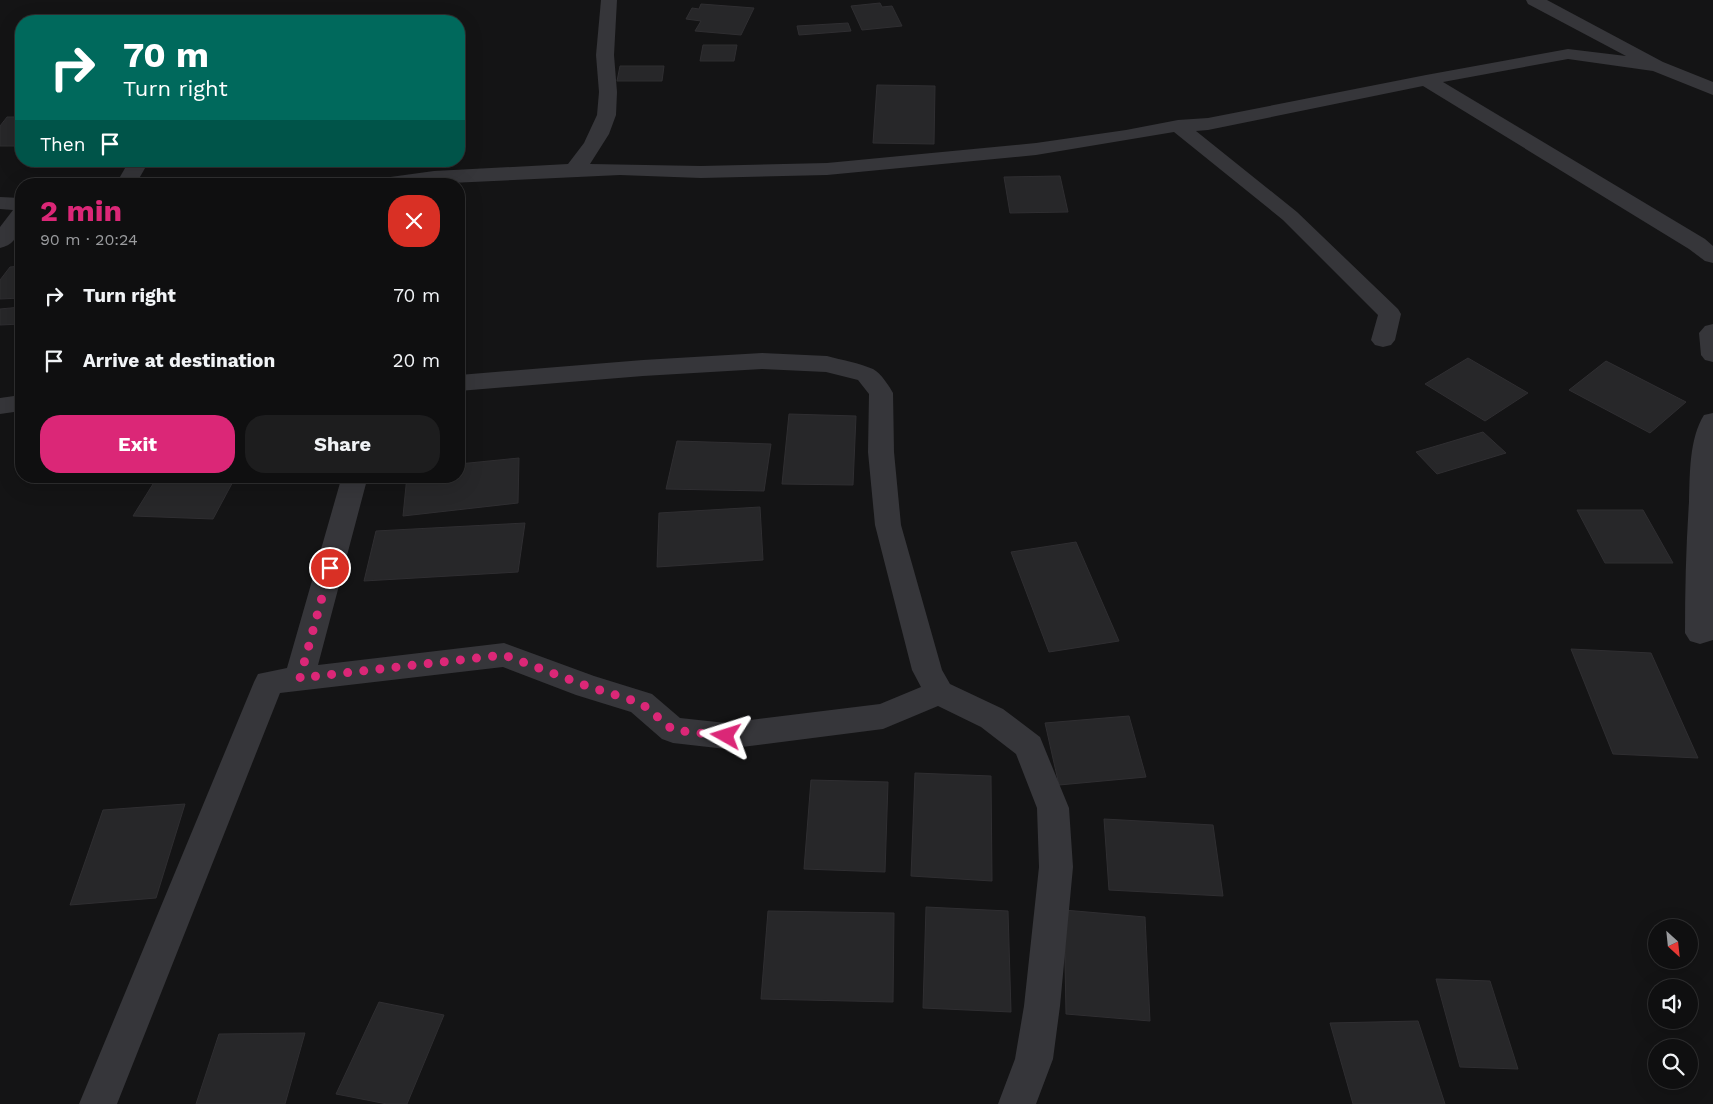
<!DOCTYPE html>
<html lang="en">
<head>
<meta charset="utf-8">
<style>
  :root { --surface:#0f0f10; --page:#1d1d1e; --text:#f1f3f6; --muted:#9b9c9f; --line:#2f2f30; --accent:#db2777 }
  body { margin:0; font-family:"Work Sans",sans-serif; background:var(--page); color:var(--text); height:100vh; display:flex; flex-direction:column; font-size:19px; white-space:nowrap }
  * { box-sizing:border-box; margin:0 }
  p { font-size:16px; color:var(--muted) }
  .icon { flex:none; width:28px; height:28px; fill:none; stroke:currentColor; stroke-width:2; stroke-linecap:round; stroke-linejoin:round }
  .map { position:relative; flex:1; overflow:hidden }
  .panel { position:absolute; left:15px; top:178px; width:450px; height:305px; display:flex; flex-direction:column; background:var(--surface); border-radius:20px; box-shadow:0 5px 20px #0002,0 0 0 1px var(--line) }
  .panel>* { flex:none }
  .guide { position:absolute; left:15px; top:15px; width:450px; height:152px; border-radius:20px; box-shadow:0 5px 20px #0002,0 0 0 1px var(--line); background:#00695c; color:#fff; overflow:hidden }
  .needle { width:32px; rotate:153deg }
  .buttons { position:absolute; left:1648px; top:919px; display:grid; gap:10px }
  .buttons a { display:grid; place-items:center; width:50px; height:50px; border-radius:50%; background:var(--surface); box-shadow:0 5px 20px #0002,0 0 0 1px var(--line); font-size:25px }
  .pin { position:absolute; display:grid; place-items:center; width:42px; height:42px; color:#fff; margin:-21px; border:2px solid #fff; border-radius:50%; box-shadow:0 1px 5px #0007 }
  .me { position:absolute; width:55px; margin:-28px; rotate:276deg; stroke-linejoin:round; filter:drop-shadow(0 0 4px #0008) }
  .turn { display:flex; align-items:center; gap:18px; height:105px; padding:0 25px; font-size:22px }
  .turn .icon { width:65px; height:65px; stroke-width:2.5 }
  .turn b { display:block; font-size:35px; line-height:42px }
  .then { display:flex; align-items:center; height:48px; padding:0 25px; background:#0003; gap:10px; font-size:19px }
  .round { display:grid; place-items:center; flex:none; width:52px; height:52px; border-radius:20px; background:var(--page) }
  .overview { display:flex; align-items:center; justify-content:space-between; height:85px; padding:0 25px }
  h1 { font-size:30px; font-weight:700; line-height:38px; color:var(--accent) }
  .button { display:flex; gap:10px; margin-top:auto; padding:10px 25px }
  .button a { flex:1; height:58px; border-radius:20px; background:var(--accent); color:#fff; font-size:20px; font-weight:700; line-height:58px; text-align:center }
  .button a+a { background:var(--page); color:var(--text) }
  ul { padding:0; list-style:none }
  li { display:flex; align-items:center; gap:15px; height:65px; padding:0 25px }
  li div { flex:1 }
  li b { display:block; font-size:19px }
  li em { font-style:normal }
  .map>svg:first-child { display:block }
</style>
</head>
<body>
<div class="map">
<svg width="1713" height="1104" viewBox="0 0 1713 1104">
  <rect width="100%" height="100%" fill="#141415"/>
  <!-- building -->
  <g fill="#272729" stroke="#2f2e31">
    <path d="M880 3 882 7 892 6 902 26 862 30 851 6Z"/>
    <path d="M701 4 754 8 741 35 695 31 701 21 686 19 692 8 699 9Z"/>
    <path d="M848 23 851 31 799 35 797 26Z"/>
    <path d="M703 45H737L734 61H700Z"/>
    <path d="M620 66H664L662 81H617Z"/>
    <path d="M877 85 935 86 934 144 873 143Z"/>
    <path d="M7 117H21V146H0V126Z"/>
    <path d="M1060 176 1068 212 1010 213 1004 177Z"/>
    <path d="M21 266V298L0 299V280L10 267Z"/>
    <path d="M21 307V324L0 325V309Z"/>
    <path d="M1468 358 1528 393 1485 421 1425 384Z"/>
    <path d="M1606 361 1686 402 1650 433 1569 390Z"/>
    <path d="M789 414 856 416 853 485 782 484Z"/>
    <path d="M1483 432 1506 453 1437 474 1416 452Z"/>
    <path d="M677 441 771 444 764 491 666 489Z"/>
    <path d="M519 458 518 503 403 516 407 476H459V464Z"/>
    <path d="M158 476H236L213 519 133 516Z"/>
    <path d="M760 507 763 560 657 567 659 513Z"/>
    <path d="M1577 510H1643L1673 563H1605Z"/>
    <path d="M525 523 518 572 364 581 376 531Z"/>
    <path d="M1076 542 1119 641 1049 652 1011 552Z"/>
    <path d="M1571 649 1651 653 1698 758 1613 754Z"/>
    <path d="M1129 716 1146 777 1059 785 1045 723Z"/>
    <path d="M915 773 991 776 992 881 911 876Z"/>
    <path d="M811 780 888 782 885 872 804 869Z"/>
    <path d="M185 804 156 898 70 905 103 810Z"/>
    <path d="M1104 819 1213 825 1223 896 1109 890Z"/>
    <path d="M926 907 1008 911 1011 1012 923 1008Z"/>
    <path d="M1064 910 1145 917 1150 1021 1066 1014Z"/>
    <path d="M768 911 894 913 893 1002 761 999Z"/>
    <path d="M1436 979 1490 981 1518 1069 1460 1067Z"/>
    <path d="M379 1002 444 1015 407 1104H387L336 1094Z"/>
    <path d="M1418 1021 1445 1104H1353L1330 1023Z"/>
    <path d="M305 1033 285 1104H196L219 1034Z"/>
  </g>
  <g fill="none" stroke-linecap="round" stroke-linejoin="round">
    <!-- minor -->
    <g fill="#36363a" fill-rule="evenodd">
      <path d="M601 0H617L614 55 617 92 616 115 609 134 590 164 701 166 827 163 1036 143 1126 130 1178 120 1208 118 1426 75 1568 49 1626 56 1528 4 1526 0H1547L1663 62 1713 82V95L1653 71 1568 59 1443 82 1705 239 1713 246V263L1705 261 1689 249 1423 86 1208 130 1196 131 1297 212 1398 309 1401 314 1395 340 1391 345 1383 347 1375 345 1371 340 1378 315 1283 220 1174 132 1036 155 827 175 701 178 620 175 429 184H373L376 180 383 178 434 171 568 164 584 143 597 115 599 92 596 55Z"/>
      <path d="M129 161H149L136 184H116Z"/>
      <path d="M0 197 21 198C21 217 24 243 0 248V227L13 210 0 209Z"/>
      <path d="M1713 324V362L1705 360 1701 355 1699 333 1705 326Z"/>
      <path d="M762 353 827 356C842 360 859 363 873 369 881 373 889 386 893 393L894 452 901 525 942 670 950 684 1003 709 1040 737 1069 808 1073 867 1060 1006 1053 1059 1036 1104H998L1015 1059 1024 1006 1039 867 1037 808 1016 754 981 727 938 706 883 729 726 749 673 743 662 739 631 712 576 695 503 667 280 693 117 1104H79L254 682 258 674 287 668 342 476H368L318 665 504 643 594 676 652 694 680 718 726 723 880 704 921 687 912 670 875 525 868 452 869 394 858 380 826 372 762 369 643 376 459 391V375L643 360Z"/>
      <path d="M21 395V411L0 414V398Z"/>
      <path d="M1713 413V640L1700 644 1690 641 1685 633C1685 589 1686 546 1689 502 1690 474 1689 439 1704 415Z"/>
    </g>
  </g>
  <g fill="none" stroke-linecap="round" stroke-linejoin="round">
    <!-- route -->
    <path stroke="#db2777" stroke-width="9" stroke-dasharray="0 16.2" d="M330 568 300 678 504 655 587 686 641 703 673 730 726 736"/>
  </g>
</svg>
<div class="buttons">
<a><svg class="needle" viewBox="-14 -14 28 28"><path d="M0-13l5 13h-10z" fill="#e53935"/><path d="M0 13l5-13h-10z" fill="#9b9c9f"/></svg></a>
<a><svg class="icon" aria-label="sound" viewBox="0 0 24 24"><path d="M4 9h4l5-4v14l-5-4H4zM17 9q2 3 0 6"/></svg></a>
<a><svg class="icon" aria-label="search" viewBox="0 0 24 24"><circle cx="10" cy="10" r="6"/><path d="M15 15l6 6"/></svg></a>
</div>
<div class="pin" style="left:330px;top:568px;background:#d93025"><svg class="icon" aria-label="arrive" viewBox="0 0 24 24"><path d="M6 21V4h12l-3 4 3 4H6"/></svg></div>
<svg class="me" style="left:726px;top:736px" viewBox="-20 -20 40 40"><path d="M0-17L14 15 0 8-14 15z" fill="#db2777" stroke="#fff" stroke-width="4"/></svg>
<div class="guide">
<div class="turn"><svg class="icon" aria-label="right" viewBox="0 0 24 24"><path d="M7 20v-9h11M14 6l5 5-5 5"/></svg><div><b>70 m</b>Turn right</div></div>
<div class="then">Then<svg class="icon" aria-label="arrive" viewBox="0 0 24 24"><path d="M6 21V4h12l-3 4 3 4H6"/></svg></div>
</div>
<section class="panel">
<div class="overview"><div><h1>2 min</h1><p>90 m · 20:24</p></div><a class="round" style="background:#d93025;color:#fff"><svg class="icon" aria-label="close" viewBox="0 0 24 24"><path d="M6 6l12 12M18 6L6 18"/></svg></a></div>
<ul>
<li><svg class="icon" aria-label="right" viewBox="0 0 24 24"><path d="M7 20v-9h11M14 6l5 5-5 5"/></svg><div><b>Turn right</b></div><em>70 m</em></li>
<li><svg class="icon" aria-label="arrive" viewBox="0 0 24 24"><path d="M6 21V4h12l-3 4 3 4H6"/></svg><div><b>Arrive at destination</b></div><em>20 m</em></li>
</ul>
<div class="button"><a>Exit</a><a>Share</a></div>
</section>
</div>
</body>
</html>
